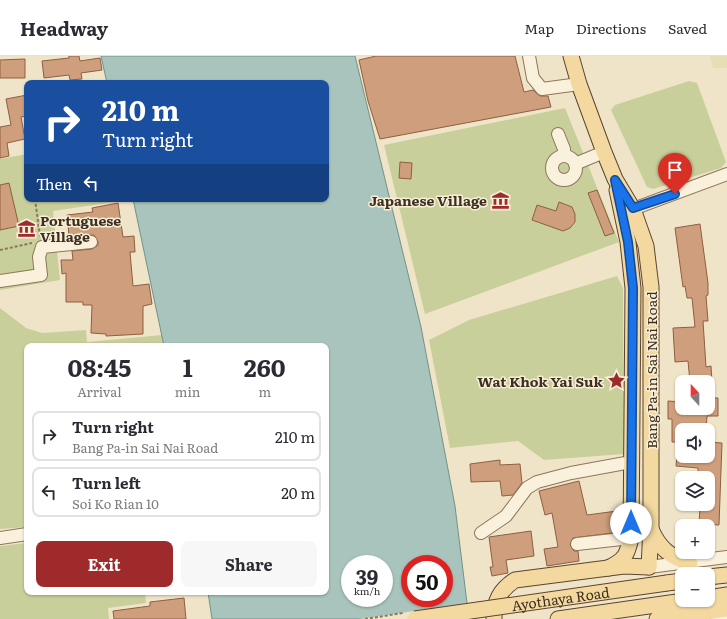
<!DOCTYPE html>
<html lang="en">
<head>
<meta charset="utf-8">
<style>
  :root { --surface:#fff; --page:#f7f7f7; --text:#2b2b33; --muted:#7c7c81; --line:#e1e1e2; --accent:#9e2a2b }
  body { margin:0; font-family:Literata,serif; background:var(--page); color:var(--text); height:100vh; display:flex; flex-direction:column; font-size:15px; white-space:nowrap }
  * { box-sizing:border-box; margin:0 }
  p { font-size:13px; color:var(--muted) }
  .icon { flex:none; width:22px; height:22px; fill:none; stroke:currentColor; stroke-width:2; stroke-linecap:round; stroke-linejoin:round }
  .map { position:relative; flex:1; overflow:hidden }
  .sheet { position:absolute; left:24px; top:287px; width:305px; height:252px; display:flex; flex-direction:column; background:var(--surface); border-radius:8px; box-shadow:0 1px 3px #0004 }
  .sheet>* { flex:none }
  .top-card { position:absolute; left:24px; top:24px; width:305px; height:122px; border-radius:8px; box-shadow:0 1px 3px #0004; background:#1a4fa0; color:#fff; overflow:hidden }
  .needle { width:26px; rotate:339deg }
  .controls { position:absolute; left:675px; top:319px; display:grid; gap:8px }
  .controls a { display:grid; place-items:center; width:40px; height:40px; border-radius:8px; background:var(--surface); box-shadow:0 1px 3px #0004; font-size:20px }
  .speed { position:absolute; left:341px; top:499px; display:flex; gap:8px; font-size:20px; font-weight:700; text-align:center }
  .speed>* { display:grid; place-content:center; width:52px; height:52px; border-radius:50%; background:var(--surface); box-shadow:0 1px 3px #0004; line-height:1 }
  .speed small { font-size:10px; font-weight:400 }
  .speed .limit { border:6px solid #d22; background:#fff; color:#111 }
  .pin { position:absolute; display:grid; place-items:center; width:34px; height:34px; color:#fff; margin:-41px -17px; border-radius:50% 50% 50% 0; rotate:-45deg; box-shadow:0 0 4px #0007 }
  .pin .icon { rotate:45deg }
  .me { position:absolute; width:44px; margin:-22px; rotate:0deg; stroke-linejoin:round; filter:drop-shadow(0 0 3px #0008) }
  .turn { display:flex; align-items:center; gap:14px; height:84px; padding:0 12px; font-size:18px }
  .turn .icon { width:52px; height:52px; stroke-width:2.5 }
  .turn b { display:block; font-size:28px; line-height:34px }
  .then { display:flex; align-items:center; height:38px; padding:0 12px; background:#0003; gap:8px; font-size:15px }
  .eta { display:flex; justify-content:space-evenly; align-items:center; height:68px; text-align:center }
  .eta b { font-size:24px; font-weight:700; line-height:28px }
  .button { display:flex; gap:8px; margin-top:auto; padding:8px 12px }
  .button a { flex:1; height:46px; border-radius:8px; background:var(--accent); color:#fff; font-size:16px; font-weight:700; line-height:46px; text-align:center }
  .button a+a { background:var(--page); color:var(--text) }
  ul { padding:0; list-style:none }
  li { display:flex; align-items:center; gap:12px; height:50px; margin:0 8px 6px; padding:0 4px; border:2px solid var(--line); border-radius:8px }
  li div { flex:1 }
  li b { display:block; font-size:15px }
  li em { font-style:normal }
  header { display:flex; align-items:center; gap:24px; box-sizing:border-box; height:56px; padding:0 20px; background:var(--surface); border-bottom:1px solid var(--line) }
  header strong { font-size:19px }
  nav { display:flex; gap:22px; margin-inline-start:auto; font-size:14px }
  .map>svg:first-child { display:block }
</style>
</head>
<body>
<header>
<strong>Headway</strong>
<nav><a>Map</a><a>Directions</a><a>Saved</a></nav>
</header>
<div class="map">
<svg width="727" height="563" viewBox="0 0 727 563">
  <rect width="100%" height="100%" fill="#f0e4c8"/>
  <!-- farmland -->
  <path fill="#e6deb5" d="M710 0H727V12H713Z"/>
  <!-- green -->
  <g fill="#c9cf9b">
    <path d="M689 25 697 27 726 106 721 112 653 133 647 131 611 54 615 49Z"/>
    <path d="M565 52 619 186 425 258 384 89Z"/>
    <path d="M27 98V143L128 144 53 155 60 224 0 234V103Z"/>
    <path d="M617 220 623 232 624 398 544 404 518 385 450 392 429 284 469 264Z"/>
    <path d="M0 252 26 272 42 277 86 274 87 286 162 279 164 290H27V471L0 473Z"/>
    <path d="M27 487V536H145L146 547 108 552 109 563H0V490Z"/>
  </g>
  <!-- water -->
  <path fill="#a9c4bc" stroke="#6f938a" fill-rule="evenodd" d="M101 0H355L421 271 455 450 469 563H212L208 536H326V290H164L133 143H326V27H107ZM350 508H384V542H350ZM410 508H444V542H410Z"/>
  <!-- pier -->
  <path fill="#f0e4c8" d="M469 547 471 563H359Z"/>
  <!-- building -->
  <g fill="#cf9f7d" stroke="#8d5f41">
    <path d="M69 0H79L80 5 100 2 102 14 81 17 82 23 70 24 69 19 44 22 42 5 69 2Z"/>
    <path d="M376 0H515L524 36 533 34 540 40H548L551 51 380 83 368 45 359 4Z"/>
    <path d="M25 3V22H0V4Z"/>
    <path d="M27 39V60L21 61 25 83 7 87 9 100 0 102V71L11 69 6 43Z"/>
    <path d="M400 106 412 107 411 123 399 122Z"/>
    <path d="M9 127 19 170 0 174V129Z"/>
    <path d="M597 134 614 177 605 180 588 137Z"/>
    <path d="M559 146 572 151 575 158V166L570 172 563 175 532 164 537 149 556 155Z"/>
    <path d="M118 147 123 181 134 180 135 196H130L133 230 149 228 152 248 143 250V278L106 280V278L91 277 92 249H83V246H66V217L62 218 61 204H73L72 195 92 193 98 189V186L94 179 69 180 67 159 93 156 92 152Z"/>
    <path d="M700 168 708 227V239L706 240 708 265H703L706 311 711 310 712 326H690L688 305 675 306 673 272 695 271 692 242H687L685 230 683 231 675 172Z"/>
    <path d="M708 342H718V360H707L706 374H682V386H672V363H668V345L682 346V352H708Z"/>
    <path d="M708 386 722 387 719 469 699 468 700 451H708V422H698V412L676 410 677 400H708Z"/>
    <path d="M500 404V409L520 408 522 427 513 439 502 440 500 425 471 426 470 408Z"/>
    <path d="M579 425 587 459 617 455 620 476 573 482 570 489 574 495H578L579 505 547 510 544 493 558 491 552 457 545 459 539 435Z"/>
    <path d="M531 475 534 500 506 504 508 517 492 520 490 511H493L489 481Z"/>
    <path d="M184 542 186 563H114L113 555 150 550V546Z"/>
  </g>
  <g fill="none" stroke-linecap="round" stroke-linejoin="round">
    <defs>
      <g id="minor">
        <path d="M529 0 533 22 542 33 579 28"/>
        <path d="M558 78 564 93V100"/>
        <circle cx="564" cy="112" r="12"/>
        <path d="M575 108 604 96"/>
        <path d="M633 153 727 118"/>
        <path d="M0 225 41 219 39 201 42 191 91 186"/>
        <path d="M481 477 506 460 527 432 537 426 571 417 631 406"/>
        <path d="M0 482 27 478"/>
        <path d="M577 488 631 482"/>
        <path d="M649 511 727 501"/>
        <path d="M717 563 727 562"/>
      </g>
      <g id="major">
        <path d="M571 0 579 28 604 96 615 123 633 153 646 190 651 231V472L649 511"/>
        <path d="M651 473C659 492 670 501 690 507"/>
        <path d="M608 512C625 504 627 499 631 482L633 232 628 186 617 134"/>
        <path d="M708 521 727 519"/>
        <path d="M667 527 682 525"/>
        <path d="M708 542 727 539"/>
        <path d="M494 563C494 545 500 534 515 524L624 510 649 511"/>
        <path d="M558 563 691 544"/>
        <path d="M657 563 727 553"/>
      </g>
    </defs>
    <!-- minor casing -->
    <use href="#minor" stroke="#8d765c" stroke-width="14"/>
    <!-- major casing -->
    <use href="#major" stroke="#5b4430" stroke-width="17"/>
    <!-- path -->
    <g stroke="#8d765c" stroke-width="2" stroke-dasharray="3 2" stroke-linecap="butt">
      <path d="M35 143 40 180"/>
      <path d="M0 194 32 187"/>
    </g>
    <!-- minor -->
    <use href="#minor" stroke="#faf1dc" stroke-width="12"/>
    <!-- major -->
    <use href="#major" stroke="#f3d9a0" stroke-width="15"/>
    <defs>
      <g id="major-bridge">
        <path id="s1" d="M415 563 667 527"/>
      </g>
    </defs>
    <!-- major-bridge casing -->
    <use href="#major-bridge" stroke="#5b4430" stroke-width="17" stroke-linecap="butt"/>
    <!-- path-bridge -->
    <path stroke="#8d765c" stroke-width="2" stroke-dasharray="3 2" stroke-linecap="butt" d="M365 563 403 557"/>
    <!-- major-bridge -->
    <use href="#major-bridge" stroke="#f3d9a0" stroke-width="15"/>
  </g>
  <g fill="none" stroke-linecap="round" stroke-linejoin="round">
    <defs>
      <path id="route" d="M631 467 633 232 628 186 615 124 633 152 675 138"/>
    </defs>
    <!-- route casing -->
    <use href="#route" stroke="#114b97" stroke-width="10"/>
    <!-- route -->
    <use href="#route" stroke="#1a73e8" stroke-width="7"/>
  </g>
  <!-- icons -->
  <defs>
    <symbol id="museum-bare" viewBox="-9 -9 18 18"><path d="M0-6L6-3V-2H-6V-3ZM-5-1h2V3h-2ZM-1-1h2V3h-2ZM3-1h2V3H3ZM-6 4H6V6H-6Z" fill="#9e2a2b" stroke="#f7eed8" stroke-width="2.5" paint-order="stroke"/></symbol>
    <symbol id="sight-bare" viewBox="-9 -9 18 18"><path d="M0-6L1.8-2.2L6-1.7L2.9 1.2L3.7 5.4L0 3.3L-3.7 5.4L-2.9 1.2L-6-1.7L-1.8-2.2Z" fill="#9e2a2b" stroke="#f7eed8" stroke-width="2.5" paint-order="stroke"/></symbol>
  </defs>
  <g fill-rule="evenodd">
    <use href="#museum-bare" x="488" y="132" width="25" height="25"/>
    <use href="#museum-bare" x="14" y="160" width="25" height="25"/>
    <use href="#sight-bare" x="604" y="312" width="25" height="25"/>
  </g>
  <g text-anchor="middle" dominant-baseline="central" stroke-width="3" stroke-linejoin="round" paint-order="stroke">
    <!-- poi labels -->
    <g font-size="14" font-weight="bold" fill="#3d2e20" stroke="#f7eed8" text-anchor="end">
      <text x="487" y="144">Japanese Village</text>
      <text x="40" y="164" text-anchor="start">Portuguese<tspan x="40" dy="16">Village</tspan></text>
      <text x="603" y="325">Wat Khok Yai Suk</text>
    </g>
    <!-- street labels -->
    <g font-size="14" fill="#3d2e20" stroke="#f7eed8">
      <text transform="translate(651 314) rotate(-90)">Bang Pa-in Sai Nai Road</text>
      <text stroke="none"><textPath href="#s1" startOffset="147">Ayothaya Road</textPath></text>
    </g>
  </g>
</svg>
<div class="controls">
<a><svg class="needle" viewBox="-14 -14 28 28"><path d="M0-13l5 13h-10z" fill="#e53935"/><path d="M0 13l5-13h-10z" fill="#7c7c81"/></svg></a>
<a><svg class="icon" aria-label="sound" viewBox="0 0 24 24"><path d="M4 9h4l5-4v14l-5-4H4zM17 9q2 3 0 6"/></svg></a>
<a><svg class="icon" aria-label="layers" viewBox="0 0 24 24"><path d="M12 4l9 5-9 5-9-5zM3 14l9 5 9-5"/></svg></a>
<a>+</a>
<a>−</a>
</div>
<div class="speed"><div>39<small>km/h</small></div><div class="limit">50</div></div>
<div class="pin" style="left:675px;top:138px;background:#d93025"><svg class="icon" aria-label="arrive" viewBox="0 0 24 24"><path d="M6 21V4h12l-3 4 3 4H6"/></svg></div>
<svg class="me" style="left:631px;top:467px" viewBox="-20 -20 40 40"><circle r="19" fill="#fff"/><path d="M0-13L10 11 0 6-10 11z" fill="#1a73e8"/></svg>
<div class="top-card">
<div class="turn"><svg class="icon" aria-label="right" viewBox="0 0 24 24"><path d="M7 20v-9h11M14 6l5 5-5 5"/></svg><div><b>210 m</b>Turn right</div></div>
<div class="then">Then<svg class="icon" aria-label="left" viewBox="0 0 24 24"><path d="M17 20v-9H6M10 6l-5 5 5 5"/></svg></div>
</div>
<section class="sheet">
<div class="eta">
<div><b>08:45</b><p>Arrival</p></div>
<div><b>1</b><p>min</p></div>
<div><b>260</b><p>m</p></div>
</div>
<ul>
<li><svg class="icon" aria-label="right" viewBox="0 0 24 24"><path d="M7 20v-9h11M14 6l5 5-5 5"/></svg><div><b>Turn right</b><p>Bang Pa-in Sai Nai Road</p></div><em>210 m</em></li>
<li><svg class="icon" aria-label="left" viewBox="0 0 24 24"><path d="M17 20v-9H6M10 6l-5 5 5 5"/></svg><div><b>Turn left</b><p>Soi Ko Rian 10</p></div><em>20 m</em></li>
</ul>
<div class="button"><a>Exit</a><a>Share</a></div>
</section>
</div>
</body>
</html>
